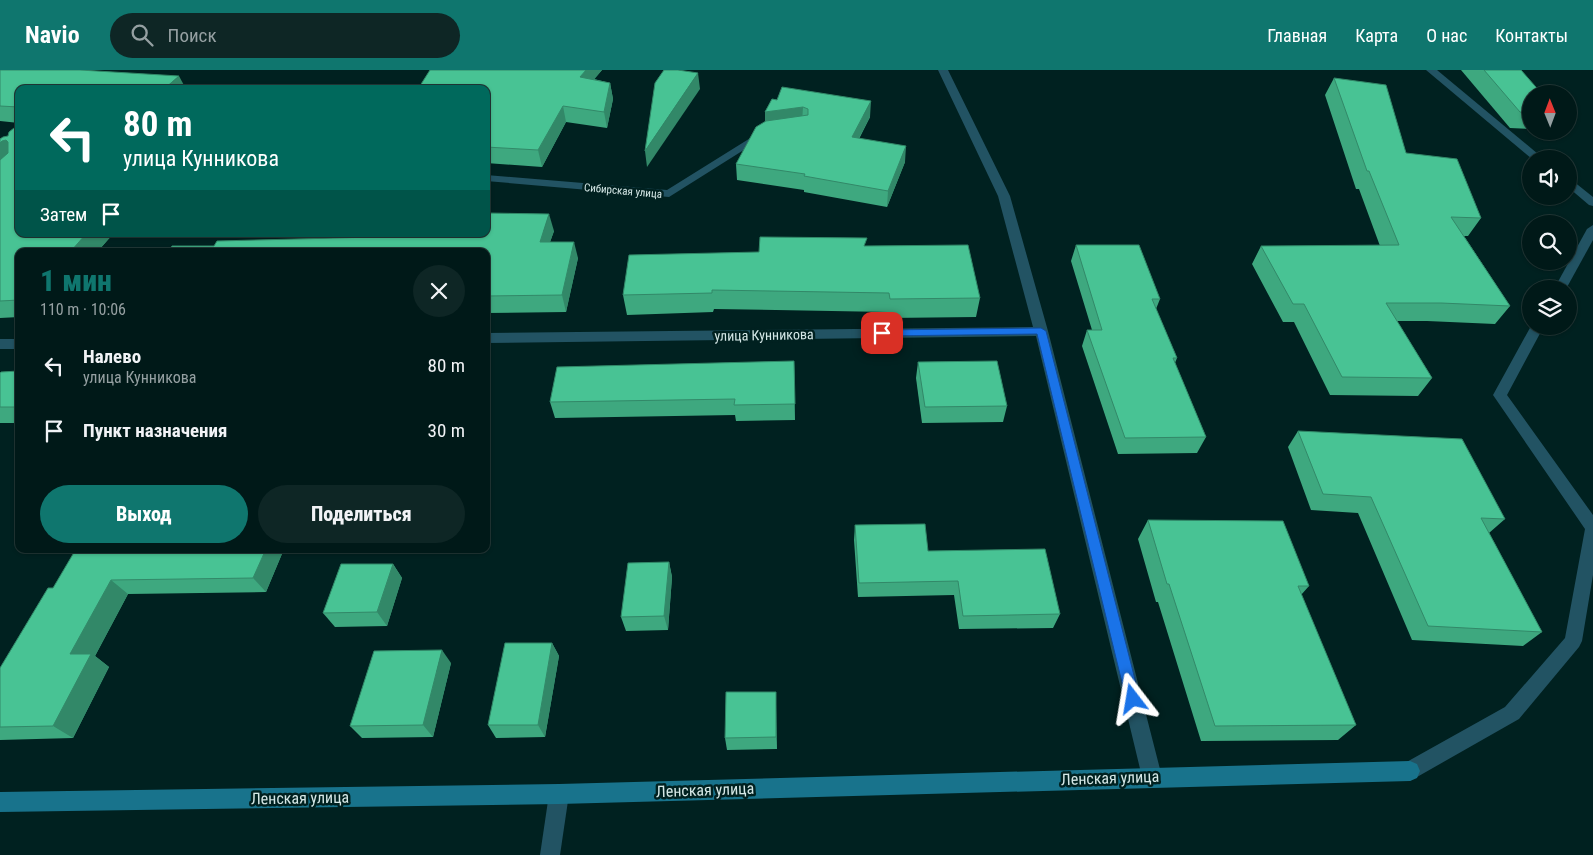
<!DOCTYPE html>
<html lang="ru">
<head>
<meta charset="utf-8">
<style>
  :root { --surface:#001918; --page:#0e2625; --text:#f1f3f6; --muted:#95a0a2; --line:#223837; --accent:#0f766e }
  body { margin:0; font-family:"Roboto Condensed",sans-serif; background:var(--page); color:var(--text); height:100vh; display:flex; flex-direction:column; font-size:19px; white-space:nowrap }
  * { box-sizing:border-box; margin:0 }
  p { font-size:16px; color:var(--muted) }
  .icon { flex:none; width:28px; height:28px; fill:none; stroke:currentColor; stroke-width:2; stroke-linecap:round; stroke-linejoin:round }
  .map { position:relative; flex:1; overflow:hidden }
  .sheet { position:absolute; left:15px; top:178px; width:475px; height:305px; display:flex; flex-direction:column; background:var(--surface); border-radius:10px; box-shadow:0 1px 4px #0004,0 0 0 1px var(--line) }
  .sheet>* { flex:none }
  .banner { position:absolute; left:15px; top:15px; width:475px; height:152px; border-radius:10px; box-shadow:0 1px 4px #0004,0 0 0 1px var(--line); background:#00695c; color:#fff; overflow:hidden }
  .needle { width:32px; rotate:359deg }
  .controls { position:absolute; left:1522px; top:15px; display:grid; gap:10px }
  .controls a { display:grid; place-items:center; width:55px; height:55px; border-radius:50%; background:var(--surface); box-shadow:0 1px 4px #0004,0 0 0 1px var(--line); font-size:25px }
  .pin { position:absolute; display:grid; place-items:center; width:42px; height:42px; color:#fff; margin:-21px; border-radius:10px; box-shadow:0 2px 8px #0006 }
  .me { position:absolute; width:55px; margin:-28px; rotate:346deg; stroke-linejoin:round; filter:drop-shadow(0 0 4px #0008) }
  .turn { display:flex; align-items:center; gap:18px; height:105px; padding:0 25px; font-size:22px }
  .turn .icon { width:65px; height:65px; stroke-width:2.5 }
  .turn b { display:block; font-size:35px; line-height:42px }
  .then { display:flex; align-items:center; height:48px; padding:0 25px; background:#0003; gap:10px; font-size:19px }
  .round { display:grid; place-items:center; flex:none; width:52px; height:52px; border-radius:26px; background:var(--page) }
  .head { display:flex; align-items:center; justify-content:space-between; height:85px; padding:0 25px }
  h1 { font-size:30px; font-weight:800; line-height:38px; color:var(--accent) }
  .cta { display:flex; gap:10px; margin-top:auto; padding:10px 25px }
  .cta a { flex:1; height:58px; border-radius:30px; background:var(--accent); color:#fff; font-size:20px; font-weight:800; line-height:58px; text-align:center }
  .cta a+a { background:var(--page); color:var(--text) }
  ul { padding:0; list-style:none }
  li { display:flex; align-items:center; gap:15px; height:65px; padding:0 25px }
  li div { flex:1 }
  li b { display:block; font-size:19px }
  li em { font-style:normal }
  header { display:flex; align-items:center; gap:30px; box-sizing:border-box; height:70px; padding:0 25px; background:var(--accent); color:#fff }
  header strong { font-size:24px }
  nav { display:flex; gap:28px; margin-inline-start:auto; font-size:18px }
  .search { width:350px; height:45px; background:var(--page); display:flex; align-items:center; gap:12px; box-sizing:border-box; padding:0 18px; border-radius:28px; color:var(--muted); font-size:19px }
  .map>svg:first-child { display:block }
</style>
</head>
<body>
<header>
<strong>Navio</strong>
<div class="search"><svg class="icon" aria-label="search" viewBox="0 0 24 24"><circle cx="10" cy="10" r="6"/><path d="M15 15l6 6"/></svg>Поиск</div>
<nav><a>Главная</a><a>Карта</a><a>О нас</a><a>Контакты</a></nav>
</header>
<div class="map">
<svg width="1593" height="785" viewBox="0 0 1593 785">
  <rect width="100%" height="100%" fill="#002120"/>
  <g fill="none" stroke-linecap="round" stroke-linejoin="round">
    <!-- street -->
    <g fill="#225363" fill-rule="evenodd">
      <path d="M938 0H948L1010 126 1048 261 1162 707 1159 714 1152 717 1145 714 1142 707 1036 266 486 273V263L1033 257 998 126Z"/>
      <path d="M1426 0H1437L1544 89H1532Z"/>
      <path d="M765 59 770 62 769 64 669 127 486 111V105L667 120Z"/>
      <path d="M1569 110 1573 111 1593 127V136L1589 135 1569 118Z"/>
      <path d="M1593 155V170L1566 219H1554L1587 159Z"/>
      <path d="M1531 256H1544L1507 325 1593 445V505L1582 571 1579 577 1519 649 1410 711 1403 708 1400 701 1403 694 1505 637 1565 568 1585 459 1493 325Z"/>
      <rect x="0" y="269" width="19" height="10"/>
      <path d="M559 714 566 717 569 724 560 785H540L549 724 552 717Z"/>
    </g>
    <!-- secondary -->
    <path fill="#18738c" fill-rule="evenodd" d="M1410 691 1417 694 1420 701 1417 708 1410 711 559 734 0 742V722L559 714Z"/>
  </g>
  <!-- wall -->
  <g fill="#3ea87f">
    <path d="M0 0H89L19 19V53L0 51Z"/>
    <path d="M430 0H602L594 9 610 13 613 29 607 58 566 52 542 97 486 93V19Z"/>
    <path d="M1461 0H1521L1531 24V59L1510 58Z"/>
    <path d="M1334 8 1406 83 1481 148 1468 166H1464L1510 236 1495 254 1427 251H1397L1432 308 1418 326 1330 325 1294 252H1283L1252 194 1261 176H1380L1359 119H1356L1325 25Z"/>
    <path d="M772 29 870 47 859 69 905 92 887 137 804 122V120L737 110 736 94 765 52V42Z"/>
    <path d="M8 66 19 164H113L98 181H19V247L0 248V69Z"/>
    <path d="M554 161 550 172 578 188 566 242 486 243V181L214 176Z"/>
    <path d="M1076 175 1160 229 1156 239 1177 288 1175 293 1206 367 1197 383 1118 384 1082 276 1087 260H1092L1071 191Z"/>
    <path d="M867 176 980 228 976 247 888 248 887 242 714 239 713 242 627 245 623 225 759 182Z"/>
    <path d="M794 291 795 350 736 351 735 345 555 348 550 332Z"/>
    <path d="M918 292 1007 336 1003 352 922 353 916 308Z"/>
    <path d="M19 301V353H0V303Z"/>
    <path d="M1298 361 1505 449 1489 463 1542 562 1523 576 1412 570 1358 443 1311 440 1288 377Z"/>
    <path d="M1148 450 1309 516 1301 525 1356 655 1338 670 1201 671 1158 532H1156L1138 469Z"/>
    <path d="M855 455 928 481 1060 544 1053 558 959 559 954 525 858 527 854 470Z"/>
    <path d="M284 479 266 522 128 524 95 586 109 597 73 668 0 670V598L53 518Z"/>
    <path d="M669 492 672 507 668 560 626 561 621 547Z"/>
    <path d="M393 494 402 508 387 556 335 557 323 543Z"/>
    <path d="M552 573 559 586 545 667 496 668 488 655Z"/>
    <path d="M451 593 433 667 362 668 350 656Z"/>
    <path d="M776 634 777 679 727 680 725 668Z"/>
  </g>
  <!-- shaded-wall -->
  <g fill="#328868">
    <path d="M586 0H602L583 23 580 7Z"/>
    <path d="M698 3 700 19 647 97 645 81Z"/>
    <path d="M179 6 186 19H164Z"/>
    <path d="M610 13 613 29 607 58 604 42Z"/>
    <path d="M871 31 870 47 851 83 852 67Z"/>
    <path d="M563 36 566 52 542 97 538 80Z"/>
    <path d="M803 37 802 53 765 57V42Z"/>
    <path d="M6 70 19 86 0 102V73L2 71Z"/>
    <path d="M906 76 905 92 887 137 888 121Z"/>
    <path d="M549 144 554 161 544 189 540 172Z"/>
    <path d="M86 164H113L98 181H71Z"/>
    <path d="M574 172 578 188 566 242 562 225Z"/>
    <path d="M266 479H284L266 522 253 508Z"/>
    <path d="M669 492 672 507 668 560 664 546Z"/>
    <path d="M393 494 402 508 387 556 377 542Z"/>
    <path d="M111 510 128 524 95 586 109 597 73 668 53 656 70 584Z"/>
    <path d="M552 573 559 586 545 667 538 655Z"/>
    <path d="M442 580 451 593 433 667 423 655Z"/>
  </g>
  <!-- building -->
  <g fill="#48c394" stroke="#328868">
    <path d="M0 0H80L179 6 164 19H19V37L0 36Z"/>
    <path d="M430 0H586L580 7 610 13 604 42 563 36 538 80 486 77V19H418Z"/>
    <path d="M664 0H678L698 3 645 81 655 13Z"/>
    <path d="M1484 0H1521L1542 24H1531V43L1520 42Z"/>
    <path d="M1334 8 1386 15 1406 83 1457 89 1481 148 1451 147 1510 236 1441 233H1386L1432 308 1342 307 1304 234H1293L1261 176 1399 175 1369 101H1367Z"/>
    <path d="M782 17 871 31 852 67 906 76 888 121 804 106 805 104 736 94 756 57 766 51 808 45V39L803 37 765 42 772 29 777 30Z"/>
    <path d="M19 54V164H86L71 181H19V230L0 231V90L8 83V72L6 70 2 71 0 73V69L3 67 8 66 9 62Z"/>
    <path d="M486 143 549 144 540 172H574L562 225 486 226V181H169L172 176H214L217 171 413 166V164H486Z"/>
    <path d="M760 167 867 168 864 176 968 175 980 228 890 229 889 223 712 220V223L623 225 629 185 759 182Z"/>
    <path d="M1076 175H1139L1160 229H1152L1177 288H1173L1206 367 1125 368 1087 260H1102Z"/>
    <path d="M794 291 795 334 734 335 735 329 550 332 557 297Z"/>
    <path d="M997 291 1007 336 925 337 918 292Z"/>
    <path d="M19 301V337H0V303L1 302Z"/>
    <path d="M1298 361 1462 369 1505 449 1481 448 1542 562 1428 556 1371 427 1323 424Z"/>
    <path d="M1148 450 1283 451 1309 516H1298L1356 655 1215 656 1169 514H1167Z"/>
    <path d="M925 454 928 481 1045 479 1060 544 963 546 958 511 859 513 855 455Z"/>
    <path d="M76 479H266L253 508 111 510 70 584H91L53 656 0 657V598L48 518H53Z"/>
    <path d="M669 492 664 546 621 547 628 493Z"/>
    <path d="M341 494H393L377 542 323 543Z"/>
    <path d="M505 573H552L538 655H488Z"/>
    <path d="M442 580 423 655 350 656 374 581Z"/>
    <path d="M726 622H776V667L725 668Z"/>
  </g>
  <!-- route -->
  <path fill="#1a73e8" stroke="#114b97" d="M1041 258 1046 261 1140 629 1138 634 1133 636 1128 634 1126 629 1037 264 882 266 877 263 882 260Z"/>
  <g text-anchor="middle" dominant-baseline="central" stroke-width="5" stroke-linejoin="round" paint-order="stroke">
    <!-- far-street labels -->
    <g font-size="11" fill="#d5e8e7" stroke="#002120">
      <text transform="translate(623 121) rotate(5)">Сибирская улица</text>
    </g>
    <!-- street labels -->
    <g font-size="14" fill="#d5e8e7" stroke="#002120">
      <text transform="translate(764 265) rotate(-1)">улица Кунникова</text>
    </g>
    <!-- near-street labels -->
    <g font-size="16" fill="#d5e8e7" stroke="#002120">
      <text transform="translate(1110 708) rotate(-2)">Ленская улица</text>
      <text transform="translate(705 720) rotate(-2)">Ленская улица</text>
      <text transform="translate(300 728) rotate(-1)">Ленская улица</text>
    </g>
  </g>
</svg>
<div class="controls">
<a><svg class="needle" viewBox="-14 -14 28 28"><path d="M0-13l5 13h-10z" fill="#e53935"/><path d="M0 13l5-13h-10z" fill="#95a0a2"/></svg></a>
<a><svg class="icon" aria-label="sound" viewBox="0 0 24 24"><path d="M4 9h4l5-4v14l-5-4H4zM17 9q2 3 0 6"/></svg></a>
<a><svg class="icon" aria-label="search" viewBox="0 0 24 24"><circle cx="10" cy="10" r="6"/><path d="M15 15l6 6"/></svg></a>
<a><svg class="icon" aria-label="layers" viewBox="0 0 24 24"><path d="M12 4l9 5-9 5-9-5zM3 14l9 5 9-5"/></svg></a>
</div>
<div class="pin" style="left:882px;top:263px;background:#d93025"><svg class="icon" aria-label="arrive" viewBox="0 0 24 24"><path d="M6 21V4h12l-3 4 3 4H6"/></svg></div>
<svg class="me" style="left:1133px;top:629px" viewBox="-20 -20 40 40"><path d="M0-17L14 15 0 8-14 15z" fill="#1a73e8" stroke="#fff" stroke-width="4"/></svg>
<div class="banner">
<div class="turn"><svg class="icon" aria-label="left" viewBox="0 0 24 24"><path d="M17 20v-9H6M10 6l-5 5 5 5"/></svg><div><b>80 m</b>улица Кунникова</div></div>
<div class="then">Затем<svg class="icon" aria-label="arrive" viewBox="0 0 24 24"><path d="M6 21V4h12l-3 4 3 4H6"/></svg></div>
</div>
<section class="sheet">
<div class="head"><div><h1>1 мин</h1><p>110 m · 10:06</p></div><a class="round"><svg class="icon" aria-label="close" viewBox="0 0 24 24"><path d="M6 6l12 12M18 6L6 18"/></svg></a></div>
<ul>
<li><svg class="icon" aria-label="left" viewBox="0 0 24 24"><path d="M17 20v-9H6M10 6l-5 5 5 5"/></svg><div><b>Налево</b><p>улица Кунникова</p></div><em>80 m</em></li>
<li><svg class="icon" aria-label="arrive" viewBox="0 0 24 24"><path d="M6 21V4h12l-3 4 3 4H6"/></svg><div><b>Пункт назначения</b></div><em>30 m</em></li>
</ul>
<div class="cta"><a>Выход</a><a>Поделиться</a></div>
</section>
</div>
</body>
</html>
